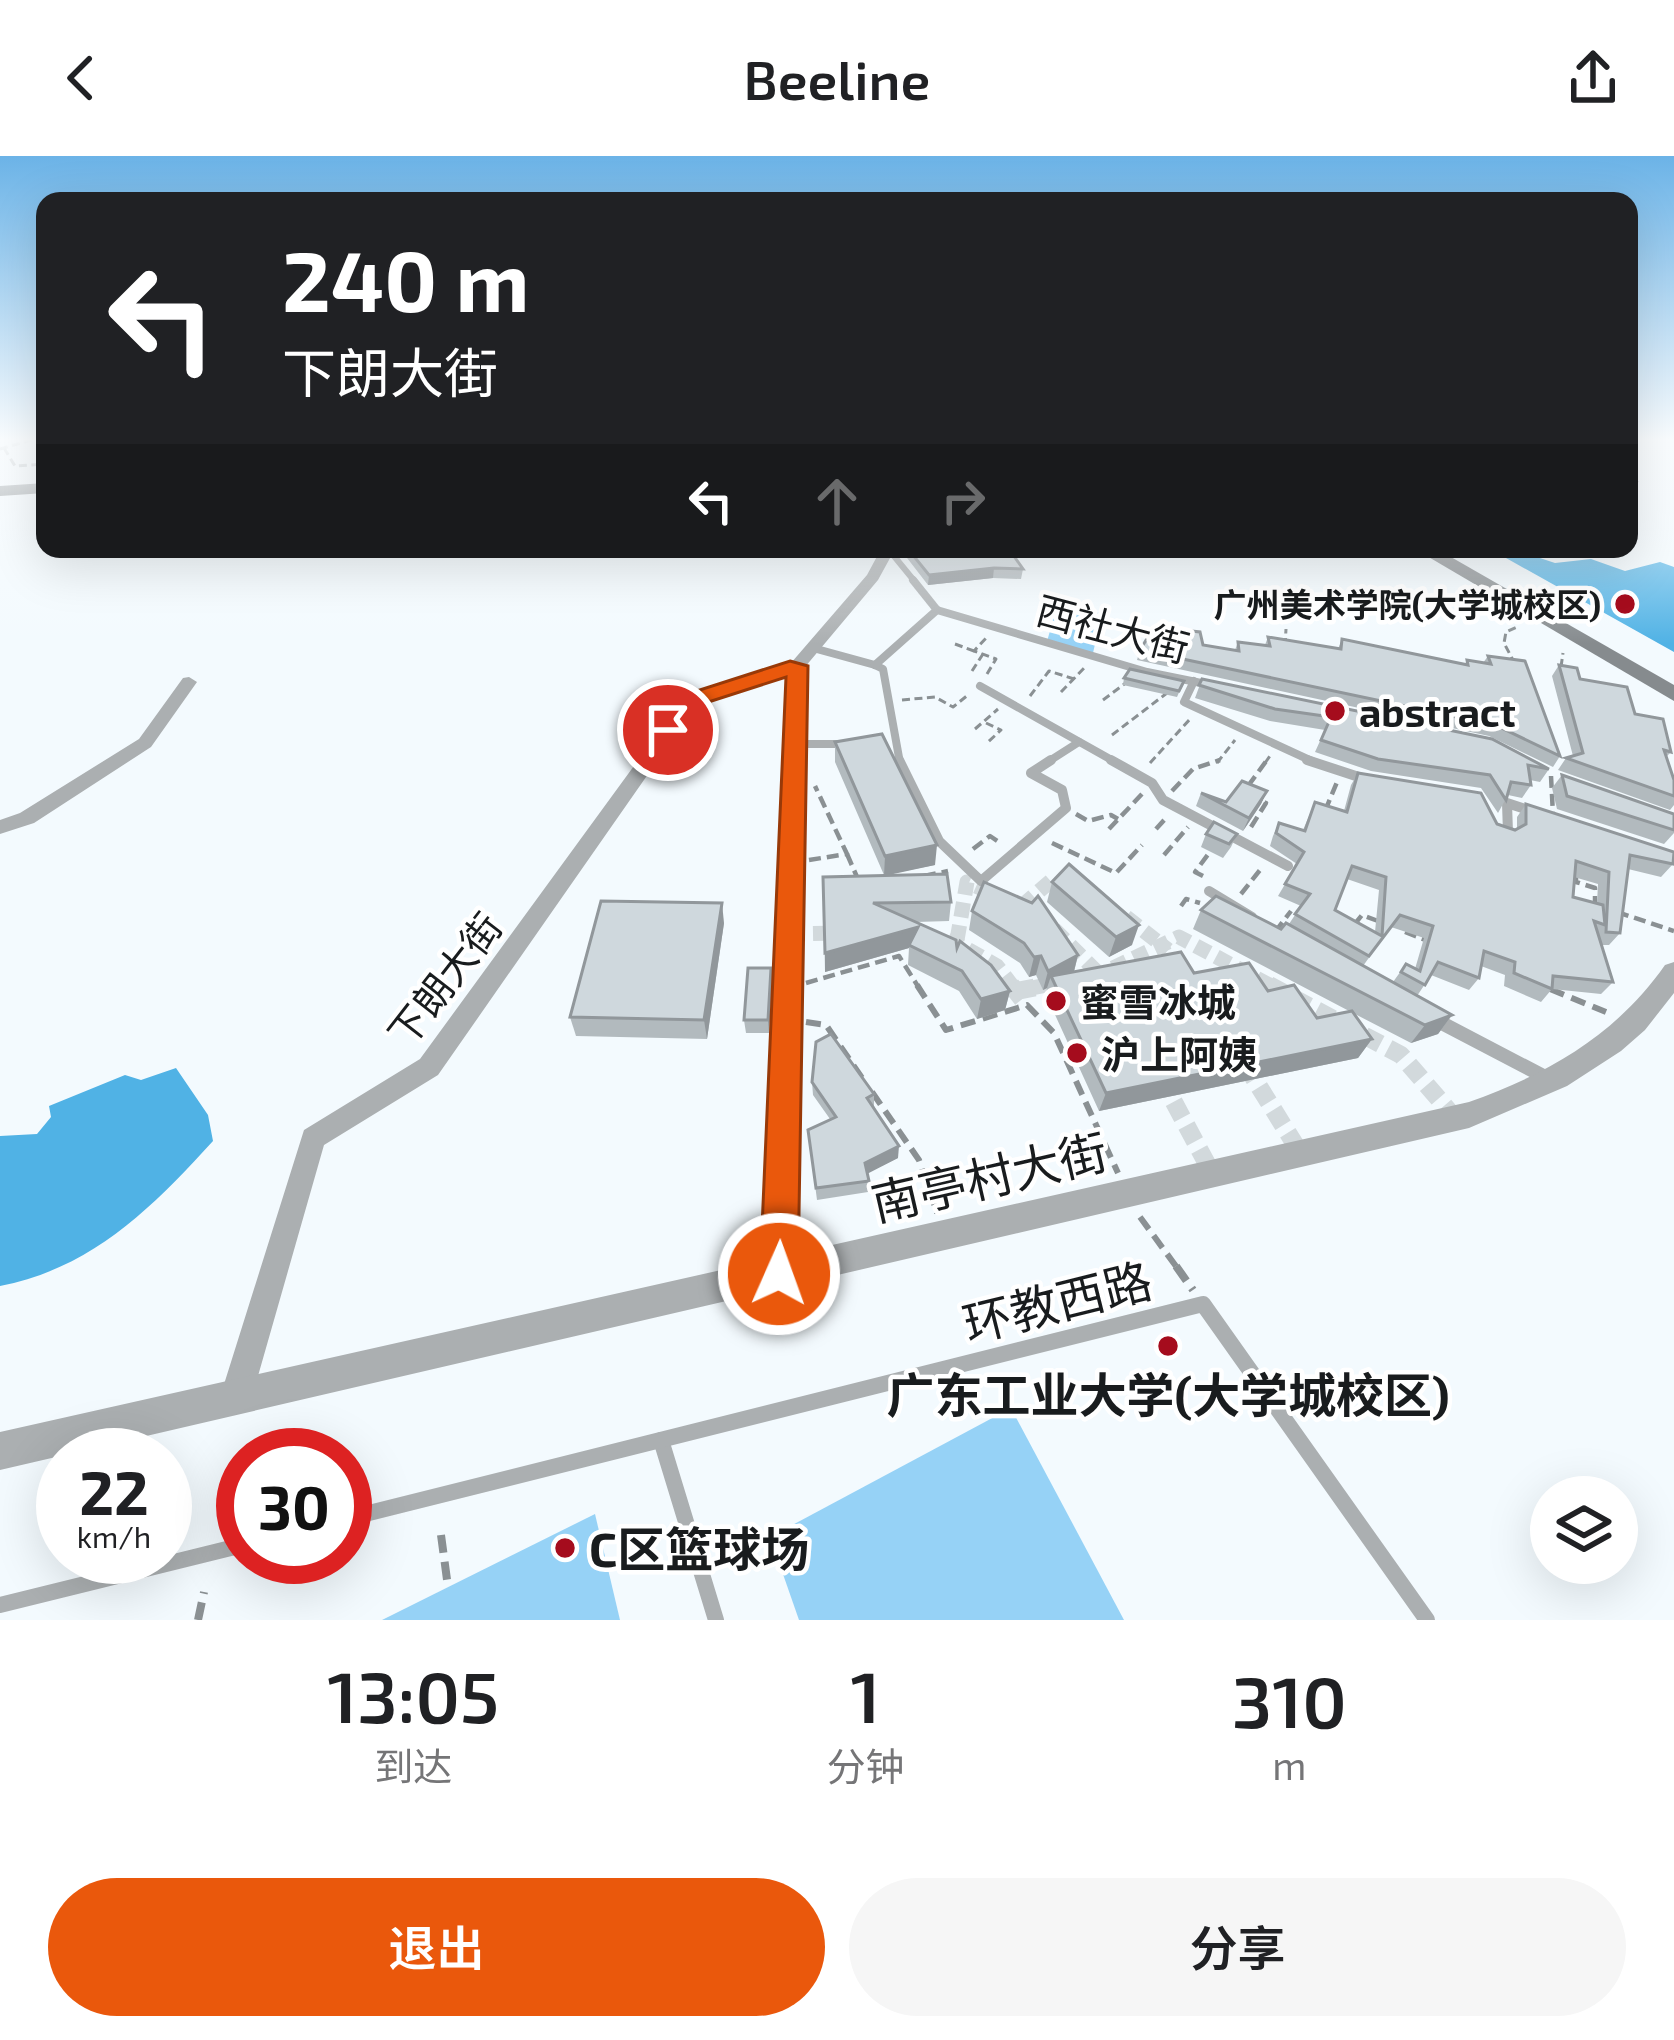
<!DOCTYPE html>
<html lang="zh">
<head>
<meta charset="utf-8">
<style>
  :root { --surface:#fff; --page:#f6f6f6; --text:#202124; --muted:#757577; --accent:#ea580c }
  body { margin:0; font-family:"Exo 2","Noto Sans SC",sans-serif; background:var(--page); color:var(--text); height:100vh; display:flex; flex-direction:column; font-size:45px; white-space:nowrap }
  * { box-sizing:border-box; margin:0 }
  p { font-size:39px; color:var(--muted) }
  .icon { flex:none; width:66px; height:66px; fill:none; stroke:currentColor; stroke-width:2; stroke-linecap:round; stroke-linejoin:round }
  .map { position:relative; height:1464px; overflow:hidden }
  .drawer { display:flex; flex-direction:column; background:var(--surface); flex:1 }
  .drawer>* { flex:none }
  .banner { position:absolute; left:36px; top:36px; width:1602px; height:366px; border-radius:24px; box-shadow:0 12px 48px #0002; background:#202124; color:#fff; overflow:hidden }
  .fabs { position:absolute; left:1530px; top:1320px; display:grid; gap:24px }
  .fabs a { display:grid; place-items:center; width:108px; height:108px; border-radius:50%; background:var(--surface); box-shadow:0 12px 48px #0002; font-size:60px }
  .speed { position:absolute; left:36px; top:1272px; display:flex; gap:24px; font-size:60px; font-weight:700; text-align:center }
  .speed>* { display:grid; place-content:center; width:156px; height:156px; border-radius:50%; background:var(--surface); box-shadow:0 12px 48px #0002; line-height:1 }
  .speed small { font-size:30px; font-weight:400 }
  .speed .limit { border:18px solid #d22; background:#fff; color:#111 }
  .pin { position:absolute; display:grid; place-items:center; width:102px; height:102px; color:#fff; margin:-51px; border:6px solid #fff; border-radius:50%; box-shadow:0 3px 12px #0007 }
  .me { position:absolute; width:132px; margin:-66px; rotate:2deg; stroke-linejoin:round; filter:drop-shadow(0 0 9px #0008) }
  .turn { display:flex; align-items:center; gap:42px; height:252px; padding:0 48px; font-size:54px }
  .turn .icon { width:156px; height:156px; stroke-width:2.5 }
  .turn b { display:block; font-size:84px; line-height:102px }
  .lanes { display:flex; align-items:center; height:114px; padding:0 48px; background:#0003; justify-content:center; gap:60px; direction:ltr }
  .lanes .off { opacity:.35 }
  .eta { display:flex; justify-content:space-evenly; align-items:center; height:204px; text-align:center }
  .eta b { font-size:72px; font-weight:600; line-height:84px }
  .action { display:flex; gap:24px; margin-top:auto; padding:24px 48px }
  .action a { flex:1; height:138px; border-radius:72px; background:var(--accent); color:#fff; font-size:48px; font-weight:600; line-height:138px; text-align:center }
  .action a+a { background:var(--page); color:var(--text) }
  header { display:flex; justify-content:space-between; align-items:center; height:156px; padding:0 48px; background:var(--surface); font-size:54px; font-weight:600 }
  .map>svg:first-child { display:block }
</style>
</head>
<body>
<header><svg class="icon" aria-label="back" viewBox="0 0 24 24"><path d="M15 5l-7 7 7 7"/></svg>Beeline<svg class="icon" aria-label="share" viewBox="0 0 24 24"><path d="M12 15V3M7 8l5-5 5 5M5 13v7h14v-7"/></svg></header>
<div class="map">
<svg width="1674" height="1464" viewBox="0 0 1674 1464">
  <rect width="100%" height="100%" fill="#f3fafe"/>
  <!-- green -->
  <g fill="#96d2f6">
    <path d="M1057 450 1102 457 1093 497 1046 489Z"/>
    <path d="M1011 1252 1124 1464H799L770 1381Z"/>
    <path d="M595 1358 620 1464H382Z"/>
  </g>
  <!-- water -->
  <g fill="#50b2e5">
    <path d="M1490 393H1513L1555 407 1591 403 1625 415 1660 406 1674 411V496Z"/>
    <path d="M176 912 208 959 213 985C151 1053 92 1112 0 1130V980L37 978 51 961 49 950 125 919 141 924Z"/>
  </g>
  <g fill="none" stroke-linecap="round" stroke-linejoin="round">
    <!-- pedestrian-tunnel-far1 -->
    <g stroke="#d2d9dc" stroke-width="15" stroke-dasharray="15 8" stroke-linecap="butt">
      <path d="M1022 750 1053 723 1073 733"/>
      <path d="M1126 761 1168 794"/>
      <path d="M1054 773 1109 828"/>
      <path d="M790 778 841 777"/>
      <path d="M948 782 997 810 1014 832"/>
      <path d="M957 784 967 726 998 740"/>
      <path d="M1113 812 1179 781 1275 832"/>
      <path d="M1032 832 1061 826"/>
    </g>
    <!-- pedestrian-tunnel -->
    <g stroke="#d2d9dc" stroke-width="18" stroke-dasharray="18 9" stroke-linecap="butt">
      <path d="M1011 829 1027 849"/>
      <path d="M1269 829 1401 899 1455 962"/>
      <path d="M1017 835 1047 829"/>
      <path d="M1245 908 1301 998"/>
      <path d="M1161 922 1213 1019"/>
    </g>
    <!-- path-far3 -->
    <g stroke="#8a9093" stroke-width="3" stroke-dasharray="8 4.5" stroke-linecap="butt">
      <path d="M4 292 15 310 45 308"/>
      <path d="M0 293 35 283"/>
      <path d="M955 488 974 495"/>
      <path d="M1285 490 1286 473"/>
      <path d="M1515 508 1504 487 1506 476 1517 471"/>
      <path d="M1561 511 1563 497"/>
      <path d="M972 515 983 498"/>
      <path d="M987 518 996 503 974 495 988 480"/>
      <path d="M1061 536 1086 510"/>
      <path d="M1030 540 1049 515 1074 523"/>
      <path d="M902 544 935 541 953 551 968 539"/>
      <path d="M1103 544 1127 526"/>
      <path d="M986 567 1001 574 987 587"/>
      <path d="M975 573 998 553"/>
      <path d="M1112 579 1167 537"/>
      <path d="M1150 607 1191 562"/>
      <path d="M1217 607 1235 584"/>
      <path d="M1265 607 1270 600"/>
    </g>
    <!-- path-far2 -->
    <g stroke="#8a9093" stroke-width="4.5" stroke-dasharray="12 6" stroke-linecap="butt">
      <path d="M1551 620 1553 659"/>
      <path d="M1248 630 1267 604"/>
      <path d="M1172 635 1193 613 1220 604"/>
      <path d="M1325 655 1337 626"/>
      <path d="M1076 658 1088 665 1111 659 1118 663"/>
      <path d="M1251 671 1266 647 1259 644"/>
      <path d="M1109 673 1142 638"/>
      <path d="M1156 673 1166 662"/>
      <path d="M1052 687 1116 717 1142 689"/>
      <path d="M973 693 990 680 1002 688"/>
      <path d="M847 698 857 721"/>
      <path d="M1164 699 1188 671"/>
      <path d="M809 704 847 698 815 630"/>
      <path d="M1576 718V726L1595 732V747"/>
      <path d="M924 720 948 715"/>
      <path d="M1203 720 1195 716 1212 693"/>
      <path d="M1241 738 1260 714"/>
      <path d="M1181 750 1186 743 1200 747"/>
      <path d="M1617 756 1674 775"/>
      <path d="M1354 769 1362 759 1378 765"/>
      <path d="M1275 776 1291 755"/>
      <path d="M1405 776 1428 785"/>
      <path d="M806 827 899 800 919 832"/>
    </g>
    <!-- path-far1 -->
    <g stroke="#8a9093" stroke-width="6" stroke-dasharray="15 8" stroke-linecap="butt">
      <path d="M917 829 946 874 1027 849 1054 877 1118 1017"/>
      <path d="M1550 833 1606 856"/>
      <path d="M806 866 826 869 862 922"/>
      <path d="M872 936 919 1004 937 1057"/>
      <path d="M1140 1061 1178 1113"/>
    </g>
    <!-- path -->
    <g stroke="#8a9093" stroke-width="8" stroke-dasharray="18 9" stroke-linecap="butt">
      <path d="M1176 1110 1193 1134"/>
      <path d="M441 1379 448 1431"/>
      <path d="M198 1464 204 1436"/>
    </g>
    <!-- service-far4 -->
    <path stroke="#abafb1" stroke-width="6" d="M889 394 916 427"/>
    <!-- service-far3 -->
    <g stroke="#abafb1" stroke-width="8">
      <path d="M913 424 937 454"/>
      <path d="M937 454 1147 516 1211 529"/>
      <path d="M813 492 875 509"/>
      <path d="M875 509 883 513 900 607"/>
      <path d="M875 509 937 454"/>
      <path d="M1194 525 1184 546 1316 607"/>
      <path d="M980 530 1117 607"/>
      <path d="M795 588H846"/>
      <path d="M1046 607 1079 586"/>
    </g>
    <!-- service-far2 -->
    <g stroke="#abafb1" stroke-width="10">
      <path d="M899 604 939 685 981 725 1066 652 1062 634 1031 617 1051 604"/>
      <path d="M1111 604 1152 627 1163 644 1288 710"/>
      <path d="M1307 604 1368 624"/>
      <path d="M1502 676 1508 677 1507 647 1534 656"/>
      <path d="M1209 735 1252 761"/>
    </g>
    <!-- service-far1 -->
    <path stroke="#abafb1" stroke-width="14" d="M1436 864 1547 922"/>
    <!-- service -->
    <g stroke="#abafb1" stroke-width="16">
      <path d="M661 1284 716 1464"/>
      <path d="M345 1363 1203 1148 1427 1464"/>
      <path d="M0 1449 243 1389"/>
    </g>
    <!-- minor -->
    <g fill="#abafb1" fill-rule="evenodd">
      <path d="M881 393H895L878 424 805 511 793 1118 789 1128 779 1132 769 1128 765 1118 788 518 697 548 438 919 324 989 252 1241 247 1252 236 1257 225 1252 220 1241 304 974 420 903 685 540 791 507 867 419Z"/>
      <path d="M189 521 197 526 151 591 34 667 0 678V664L20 657 139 583 183 522Z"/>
    </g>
    <!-- tertiary -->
    <path fill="#abafb1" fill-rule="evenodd" d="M1674 806V837L1645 874 1621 895 1567 930 1469 972 0 1314V1276L1469 946C1548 918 1616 879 1665 809Z"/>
    <!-- secondary -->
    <path fill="#868b8e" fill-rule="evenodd" d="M1415 393H1437L1674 529V545Z"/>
    <!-- primary -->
    <path fill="#6b7275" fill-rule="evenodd" d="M45 327V337L0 340V330Z"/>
  </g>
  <!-- wall -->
  <g fill="#b2babe" fill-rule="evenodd">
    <path d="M904 393H1009L1023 413 1021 423 993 422 928 429 904 398Z"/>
    <path d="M1268 481 1338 493 1342 483 1465 508 1467 504 1483 507 1488 500 1560 600 1553 611 1489 580 1137 504 1140 494 1203 489 1235 494 1238 486 1265 489Z"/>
    <path d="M1559 509 1635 558 1671 596 1666 601 1674 624V649L1670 654 1558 614 1566 602 1573 600 1552 520Z"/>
    <path d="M1124 522 1184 525 1177 541 1123 529Z"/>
    <path d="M1202 523 1549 613 1540 626 1530 624 1531 629 1522 642 1508 639 1498 657 1481 632 1371 615 1315 596 1325 574 1270 565 1195 542Z"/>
    <path d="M835 586 935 709 884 719 951 746 949 765 916 766 957 792 1010 835 1005 854 977 863 959 835 908 809 909 792 825 816 823 721 884 719 835 606Z"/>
    <path d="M1358 617 1515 674 1517 673V661L1526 648 1673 708 1661 721 1628 713 1620 777 1609 789H1602L1613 826 1601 838 1552 833 1541 846 1504 830 1505 819 1481 810 1479 822 1469 834 1431 819 1417 840 1452 859 1438 878 1411 887 1353 857 1372 883 1358 902 1099 955 1046 839 1047 832 1043 834 1036 819 1029 821 1020 807 969 774 972 755 1078 799 1074 816 1194 817 1268 835 1317 862 1351 856 1193 773 1201 754 1281 773 1289 768 1301 750 1278 740 1297 708 1270 690 1273 680 1279 667 1303 674 1315 646 1344 655 1351 629ZM1574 721 1598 728 1597 747 1573 741ZM1347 723 1379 734 1375 776 1335 754ZM1391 771 1424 782 1415 813 1406 808 1393 826 1363 810Z"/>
    <path d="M1562 619 1674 658V677L1664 688 1557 653 1552 632Z"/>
    <path d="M1267 635 1261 648 1243 675 1196 650 1201 637 1226 646Z"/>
    <path d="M1206 678H1237L1231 691 1223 702 1201 691Z"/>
    <path d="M1052 726 1132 789 1109 801 1047 746Z"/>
    <path d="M724 767 707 883 576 880 570 861Z"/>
    <path d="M772 825 769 877H746L744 864Z"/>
    <path d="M812 926 874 938V950L898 1002 867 1017 868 1036 817 1044 808 974 830 963 813 939Z"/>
  </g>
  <!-- shaded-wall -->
  <g fill="#91979b">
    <path d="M1639 325 1629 341V327Z"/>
    <path d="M994 412 993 422 928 429 929 419Z"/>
    <path d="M1267 635 1261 648 1243 675 1249 662Z"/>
    <path d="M937 689 935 709 884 720 885 700Z"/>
    <path d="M722 747 724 767 707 883 704 864Z"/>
    <path d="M1139 769 1132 789 1109 801 1116 781Z"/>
    <path d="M918 771 909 792 825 816V797Z"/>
    <path d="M1078 799 1073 819 1051 820 1047 832 1043 834 1048 815Z"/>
    <path d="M1041 800 1036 819 1029 821 1034 801Z"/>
    <path d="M771 812 772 825 769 877 768 864Z"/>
    <path d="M1010 835 1005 854 977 863 981 843Z"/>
    <path d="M1452 859 1438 878 1411 887 1425 869Z"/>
    <path d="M1372 883 1358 902 1099 955 1106 937Z"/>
    <path d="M899 990 898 1002 865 1019V1007Z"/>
  </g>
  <!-- building -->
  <g fill="#cfd8dd" stroke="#91979b" stroke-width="3" fill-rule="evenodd">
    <path d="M908 393H1009L1023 413 994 412 929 419Z"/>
    <path d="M1154 471 1200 476 1203 489 1239 495 1238 486 1270 490 1268 481 1341 493 1342 483 1468 509 1467 504 1491 508 1488 500 1525 505 1560 600 1495 569 1140 494Z"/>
    <path d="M1559 509 1577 512 1580 523 1627 531 1635 558 1663 563 1671 596 1664 594 1674 624V640L1566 602 1583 597Z"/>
    <path d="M1130 513 1184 525 1179 535 1124 522Z"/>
    <path d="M1202 523 1492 583 1549 613 1528 609 1531 629 1511 626 1506 644 1490 619 1378 603 1321 584 1331 561 1275 553 1199 529Z"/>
    <path d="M882 578 937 689 885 700 835 586Z"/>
    <path d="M1358 617 1481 637 1497 668 1515 674 1526 668V648L1674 696 1673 708 1630 699 1620 777 1606 776 1609 716 1576 705 1573 741 1603 749 1605 769 1594 765 1613 826 1553 820 1552 833 1514 817 1515 806 1484 795 1479 822 1438 806 1425 829 1401 816 1406 808 1420 815 1433 770 1400 759 1369 800 1295 758 1310 738 1285 728 1304 696 1276 677 1279 667 1305 675 1315 646 1347 656ZM1352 710 1386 721 1382 780 1335 754Z"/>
    <path d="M1562 619 1674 658V674L1567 640Z"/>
    <path d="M1242 625 1267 635 1249 662 1201 637 1226 646Z"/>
    <path d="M1214 666 1237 678 1229 688 1206 678Z"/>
    <path d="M1069 708 1139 769 1116 781 1052 726Z"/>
    <path d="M947 718 951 746 873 747 956 784 957 792 960 785 991 809 1010 835 981 843 962 815 909 789 918 771 825 797 823 721Z"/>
    <path d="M984 726 1032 747 1038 740 1078 799 1048 815 1041 800 1034 801 1024 787 972 755Z"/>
    <path d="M1216 740 1281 773 1286 767 1452 859 1425 869 1201 754Z"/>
    <path d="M601 745 722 747 704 864 570 861Z"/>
    <path d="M1181 796 1194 817 1249 807 1268 835 1294 829 1317 862 1352 855 1372 883 1106 937 1051 820Z"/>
    <path d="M748 812H771L768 864H744Z"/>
    <path d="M831 878 874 938 867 942 899 990 865 1007 869 1025 816 1032 808 974 836 961 812 926 816 886Z"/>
  </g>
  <!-- sky -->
  <linearGradient id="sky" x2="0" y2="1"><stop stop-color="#6bb3e7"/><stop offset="0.58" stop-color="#fafdff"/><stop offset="1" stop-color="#fafdff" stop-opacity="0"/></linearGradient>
  <rect width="1674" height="488" fill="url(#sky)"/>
  <!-- route -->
  <path fill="#ea580c" stroke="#983908" stroke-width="3" d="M790 505 808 510 798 1118 792 1131 779 1136 765 1131 760 1118 786 521 699 549 677 579 657 574 684 539Z"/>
  <!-- markers -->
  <g fill="#a50c1d" stroke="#fff" stroke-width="4.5">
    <circle cx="1625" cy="448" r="12"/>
    <circle cx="1335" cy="555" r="12"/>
    <circle cx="1056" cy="845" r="12"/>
    <circle cx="1077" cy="897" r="12"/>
    <circle cx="1168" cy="1190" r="12"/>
    <circle cx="565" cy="1392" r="12"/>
  </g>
  <g text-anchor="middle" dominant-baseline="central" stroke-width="9" stroke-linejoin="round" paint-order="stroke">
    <!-- far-poi labels -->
    <g font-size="33" font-weight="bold" fill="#191c1e" stroke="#fff" text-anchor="end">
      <text x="1601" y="448">广州美术学院(大学城校区)</text>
    </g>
    <!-- street labels -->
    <g font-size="39" fill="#191c1e" stroke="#fff">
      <text transform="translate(1113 472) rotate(15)">西社大街</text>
      <text transform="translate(444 823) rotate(-52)">下朗大街</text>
    </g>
    <!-- poi labels -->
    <g font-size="39" font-weight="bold" fill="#191c1e" stroke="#fff" text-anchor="start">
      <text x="1359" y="555">abstract</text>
      <text x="1080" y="845">蜜雪冰城</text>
      <text x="1101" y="897">沪上阿姨</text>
    </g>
    <!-- near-street labels -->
    <g font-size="48" fill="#191c1e" stroke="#fff">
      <text transform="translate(989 1020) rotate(-13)">南亭村大街</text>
      <text transform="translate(1057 1145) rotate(-14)">环教西路</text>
    </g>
    <!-- near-poi labels -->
    <g font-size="48" font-weight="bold" fill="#191c1e" stroke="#fff">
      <text x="1168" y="1238">广东工业大学(大学城校区)</text>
      <text x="589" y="1392" text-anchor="start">C区篮球场</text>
    </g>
  </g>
</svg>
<div class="fabs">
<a><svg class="icon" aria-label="layers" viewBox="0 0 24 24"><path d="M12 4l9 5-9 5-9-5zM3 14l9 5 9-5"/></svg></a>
</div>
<div class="speed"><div>22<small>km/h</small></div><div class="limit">30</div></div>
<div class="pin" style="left:668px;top:574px;background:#d93025"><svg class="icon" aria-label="arrive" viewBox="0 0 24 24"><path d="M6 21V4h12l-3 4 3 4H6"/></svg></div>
<svg class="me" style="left:779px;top:1118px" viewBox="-20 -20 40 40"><circle r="17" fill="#ea580c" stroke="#fff" stroke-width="3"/><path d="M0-11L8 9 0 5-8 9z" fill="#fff"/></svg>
<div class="banner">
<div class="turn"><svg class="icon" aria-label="left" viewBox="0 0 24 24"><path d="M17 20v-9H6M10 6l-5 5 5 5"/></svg><div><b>240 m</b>下朗大街</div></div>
<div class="lanes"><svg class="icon" aria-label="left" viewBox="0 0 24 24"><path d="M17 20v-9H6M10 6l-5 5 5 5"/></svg><svg class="icon off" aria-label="ahead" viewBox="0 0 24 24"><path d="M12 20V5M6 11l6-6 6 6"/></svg><svg class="icon off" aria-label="right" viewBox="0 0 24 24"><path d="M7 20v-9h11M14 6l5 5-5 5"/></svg></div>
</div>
</div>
<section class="drawer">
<div class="eta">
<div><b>13:05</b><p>到达</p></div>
<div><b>1</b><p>分钟</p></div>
<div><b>310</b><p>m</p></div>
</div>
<div class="action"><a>退出</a><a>分享</a></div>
</section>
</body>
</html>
